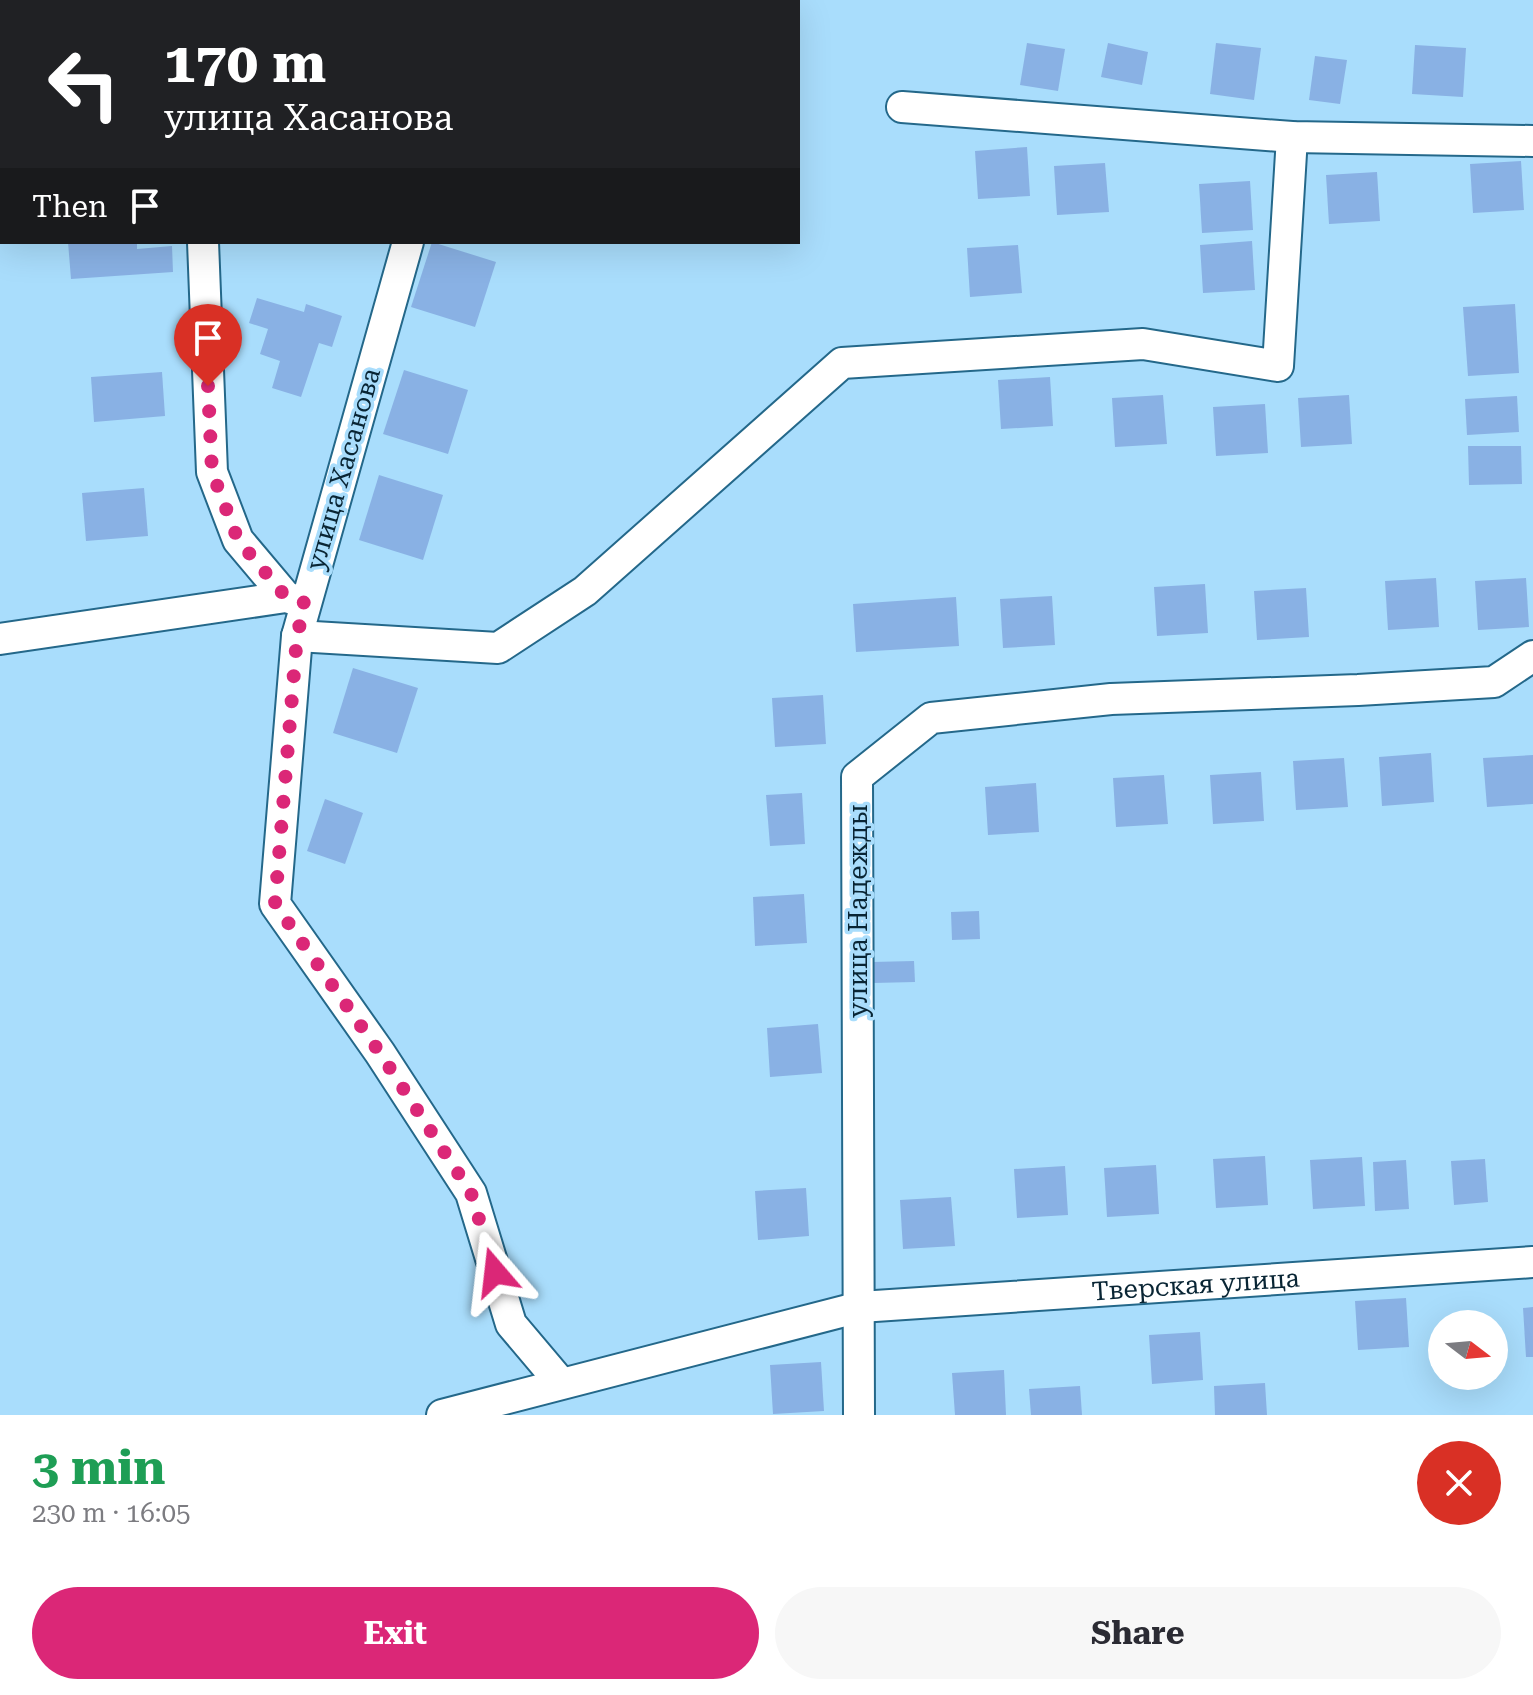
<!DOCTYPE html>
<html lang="en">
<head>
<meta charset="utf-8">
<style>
  :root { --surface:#fff; --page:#f7f7f7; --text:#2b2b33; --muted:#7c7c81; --accent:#db2777 }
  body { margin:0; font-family:"Roboto Serif",serif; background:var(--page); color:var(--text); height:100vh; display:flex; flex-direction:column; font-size:30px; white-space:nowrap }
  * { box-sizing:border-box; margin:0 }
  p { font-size:26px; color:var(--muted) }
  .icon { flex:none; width:44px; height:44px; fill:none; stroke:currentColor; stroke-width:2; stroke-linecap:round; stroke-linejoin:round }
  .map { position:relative; height:1415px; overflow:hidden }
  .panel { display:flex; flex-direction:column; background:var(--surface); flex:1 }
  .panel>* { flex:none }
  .guide { position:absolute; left:0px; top:0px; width:800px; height:244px; box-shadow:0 8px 32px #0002; background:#202124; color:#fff; overflow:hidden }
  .needle { width:52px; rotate:106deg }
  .tools { position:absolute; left:1428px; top:1310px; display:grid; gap:16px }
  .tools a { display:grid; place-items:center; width:80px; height:80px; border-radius:50%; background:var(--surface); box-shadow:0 8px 32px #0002; font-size:40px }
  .pin { position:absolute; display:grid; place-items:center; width:68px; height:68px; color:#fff; margin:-82px -34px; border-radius:50% 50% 50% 0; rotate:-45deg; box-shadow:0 0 8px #0007 }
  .pin .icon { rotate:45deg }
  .me { position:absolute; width:88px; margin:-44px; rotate:343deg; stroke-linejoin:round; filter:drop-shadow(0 0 6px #0008) }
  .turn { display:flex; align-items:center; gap:28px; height:168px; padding:0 32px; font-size:36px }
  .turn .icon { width:104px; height:104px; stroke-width:2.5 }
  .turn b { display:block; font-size:56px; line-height:68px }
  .then { display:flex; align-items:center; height:76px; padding:0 32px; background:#0003; gap:16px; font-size:30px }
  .round { display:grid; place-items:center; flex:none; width:84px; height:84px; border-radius:42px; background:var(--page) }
  .summary { display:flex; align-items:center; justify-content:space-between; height:136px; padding:0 32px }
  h1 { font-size:48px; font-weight:700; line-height:60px; color:#1e9e55 }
  .button { display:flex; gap:16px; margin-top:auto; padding:16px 32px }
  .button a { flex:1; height:92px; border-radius:48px; background:var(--accent); color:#fff; font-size:32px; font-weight:700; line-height:92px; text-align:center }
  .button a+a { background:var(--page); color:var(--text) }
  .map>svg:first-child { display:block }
</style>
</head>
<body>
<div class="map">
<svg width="1533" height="1415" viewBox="0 0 1533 1415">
  <rect width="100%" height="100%" fill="#a9ddfc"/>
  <!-- building -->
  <g fill="#89b1e4">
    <path d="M1027 43 1065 49 1058 91 1020 85Z"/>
    <path d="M1108 43 1148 52 1142 85 1101 77Z"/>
    <path d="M1216 43 1261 48 1254 100 1210 94Z"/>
    <path d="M1415 45 1466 48 1463 97 1412 94Z"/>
    <path d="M1315 56 1347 60 1340 104 1309 100Z"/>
    <path d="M1027 147 1030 196 978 199 975 151Z"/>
    <path d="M1521 161 1524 210 1473 213 1470 164Z"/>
    <path d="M1105 163 1109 212 1057 215 1054 166Z"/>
    <path d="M1377 172 1380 221 1329 224 1326 175Z"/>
    <path d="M1250 181 1253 230 1202 233 1199 184Z"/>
    <path d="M1252 241 1255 290 1203 293 1200 245Z"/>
    <path d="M68 242H137V249L172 246 173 272 71 279Z"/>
    <path d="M432 242 496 262 475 327 411 307Z"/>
    <path d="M1018 245 1022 293 970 297 967 248Z"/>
    <path d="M257 298 304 312 306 304 342 316 332 347 319 343 301 397 272 388 280 361 260 354 268 329 249 323Z"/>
    <path d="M1515 304 1519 373 1468 376 1463 307Z"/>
    <path d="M404 370 468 390 448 454 383 434Z"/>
    <path d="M162 372 165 416 94 422 91 377Z"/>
    <path d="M1050 377 1053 426 1001 429 998 380Z"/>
    <path d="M1163 395 1167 444 1115 447 1112 398Z"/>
    <path d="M1349 395 1352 444 1301 447 1298 398Z"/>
    <path d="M1517 396 1519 432 1467 435 1465 399Z"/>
    <path d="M1265 404 1268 453 1216 456 1213 407Z"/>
    <path d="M1468 446H1521L1522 484 1469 485Z"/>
    <path d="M379 475 443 495 423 560 359 540Z"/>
    <path d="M144 488 148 536 86 541 82 493Z"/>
    <path d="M1436 578 1439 627 1388 630 1385 581Z"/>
    <path d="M1526 578 1529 627 1478 630 1475 581Z"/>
    <path d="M1205 584 1208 633 1157 636 1154 587Z"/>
    <path d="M1306 588 1309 637 1257 640 1254 591Z"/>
    <path d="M1052 596 1055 645 1003 648 1000 599Z"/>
    <path d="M956 597 959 646 856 652 853 604Z"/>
    <path d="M353 668 418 688 397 753 333 733Z"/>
    <path d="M823 695 826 744 775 747 772 698Z"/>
    <path d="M1431 753 1434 802 1382 806 1379 757Z"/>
    <path d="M1533 755V804L1487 807 1483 758Z"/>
    <path d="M1344 758 1348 807 1296 810 1293 761Z"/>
    <path d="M1261 772 1264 821 1213 824 1210 775Z"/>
    <path d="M1164 775 1168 824 1116 827 1113 778Z"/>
    <path d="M1036 783 1039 832 988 835 985 787Z"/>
    <path d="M802 793 805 844 770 846 766 795Z"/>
    <path d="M325 799 363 813 345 864 307 851Z"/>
    <path d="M804 894 807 943 755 946 753 897Z"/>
    <path d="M979 911 980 939 952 940 951 912Z"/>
    <path d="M914 961 915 982 873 983 872 962Z"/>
    <path d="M818 1024 822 1073 770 1077 767 1028Z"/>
    <path d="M1265 1156 1268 1205 1216 1208 1213 1159Z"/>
    <path d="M1362 1157 1365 1206 1313 1209 1310 1160Z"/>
    <path d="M1485 1159 1488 1202 1454 1205 1451 1161Z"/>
    <path d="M1406 1160 1409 1209 1375 1211 1373 1162Z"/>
    <path d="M1156 1165 1159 1214 1107 1217 1104 1168Z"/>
    <path d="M1065 1166 1068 1215 1017 1218 1014 1169Z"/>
    <path d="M806 1188 809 1236 758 1240 755 1191Z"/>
    <path d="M951 1197 955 1246 903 1249 900 1200Z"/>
    <path d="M1406 1298 1409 1347 1358 1350 1355 1301Z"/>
    <path d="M1533 1307V1357H1526L1523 1308Z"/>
    <path d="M1200 1332 1203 1380 1152 1384 1149 1335Z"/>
    <path d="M821 1362 824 1411 773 1414 770 1365Z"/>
    <path d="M1004 1370 1006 1415H955L952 1373Z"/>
    <path d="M1265 1383 1267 1415H1215L1214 1386Z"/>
    <path d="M1080 1386 1082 1415H1031L1029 1389Z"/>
  </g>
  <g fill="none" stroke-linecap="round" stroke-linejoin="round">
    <defs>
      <g id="street">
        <path d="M194 0V2"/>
        <path d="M477 2 478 0"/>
        <path d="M902 107 1292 137 1533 141"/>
        <path d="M203 242 212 472 238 540 286 597"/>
        <path d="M408 242 297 636 275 904 380 1053 471 1193 511 1324 560 1382"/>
        <path d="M297 636 498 648 585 591 842 363 1143 344 1278 366 1292 137"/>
        <path d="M0 639 286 597 299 601"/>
        <path id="s1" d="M442 1415 860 1307 1533 1262"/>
        <path d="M859 1415 857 777 931 718 1111 699 1358 690 1494 682 1533 656"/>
      </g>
    </defs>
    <!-- street casing -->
    <use href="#street" stroke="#24688a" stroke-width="34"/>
    <!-- street -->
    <use href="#street" stroke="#fff" stroke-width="30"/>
  </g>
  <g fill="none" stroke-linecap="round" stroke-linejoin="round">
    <!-- route -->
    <path stroke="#db2777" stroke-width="14" stroke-dasharray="0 25.2" d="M208 386 212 472 238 540 286 597 305 603 297 636 275 904 380 1053 471 1193 495 1272"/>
  </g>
  <g text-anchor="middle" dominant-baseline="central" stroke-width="7" stroke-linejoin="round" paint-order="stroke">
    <!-- street labels -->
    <g font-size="26" fill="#092534" stroke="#a9ddfc">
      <text transform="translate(343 469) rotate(-74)">улица Хасанова</text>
      <text transform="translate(858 911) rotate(-90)">улица Надежды</text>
      <text stroke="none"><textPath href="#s1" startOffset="768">Тверская улица</textPath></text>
    </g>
  </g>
</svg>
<div class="tools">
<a><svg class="needle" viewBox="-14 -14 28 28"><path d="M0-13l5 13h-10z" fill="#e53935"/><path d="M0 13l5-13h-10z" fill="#7c7c81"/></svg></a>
</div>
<div class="pin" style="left:208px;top:386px;background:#d93025"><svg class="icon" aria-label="arrive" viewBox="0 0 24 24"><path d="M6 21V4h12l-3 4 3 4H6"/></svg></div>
<svg class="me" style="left:495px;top:1272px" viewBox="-20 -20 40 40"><path d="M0-17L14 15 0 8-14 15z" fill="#db2777" stroke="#fff" stroke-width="4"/></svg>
<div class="guide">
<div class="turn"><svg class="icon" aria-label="left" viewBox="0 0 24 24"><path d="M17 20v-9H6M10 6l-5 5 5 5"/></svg><div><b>170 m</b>улица Хасанова</div></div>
<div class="then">Then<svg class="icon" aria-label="arrive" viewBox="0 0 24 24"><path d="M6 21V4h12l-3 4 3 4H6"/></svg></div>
</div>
</div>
<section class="panel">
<div class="summary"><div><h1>3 min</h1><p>230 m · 16:05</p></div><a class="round" style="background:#d93025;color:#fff"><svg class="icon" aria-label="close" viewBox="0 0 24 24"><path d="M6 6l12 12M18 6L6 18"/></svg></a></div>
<div class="button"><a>Exit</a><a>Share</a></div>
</section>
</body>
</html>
